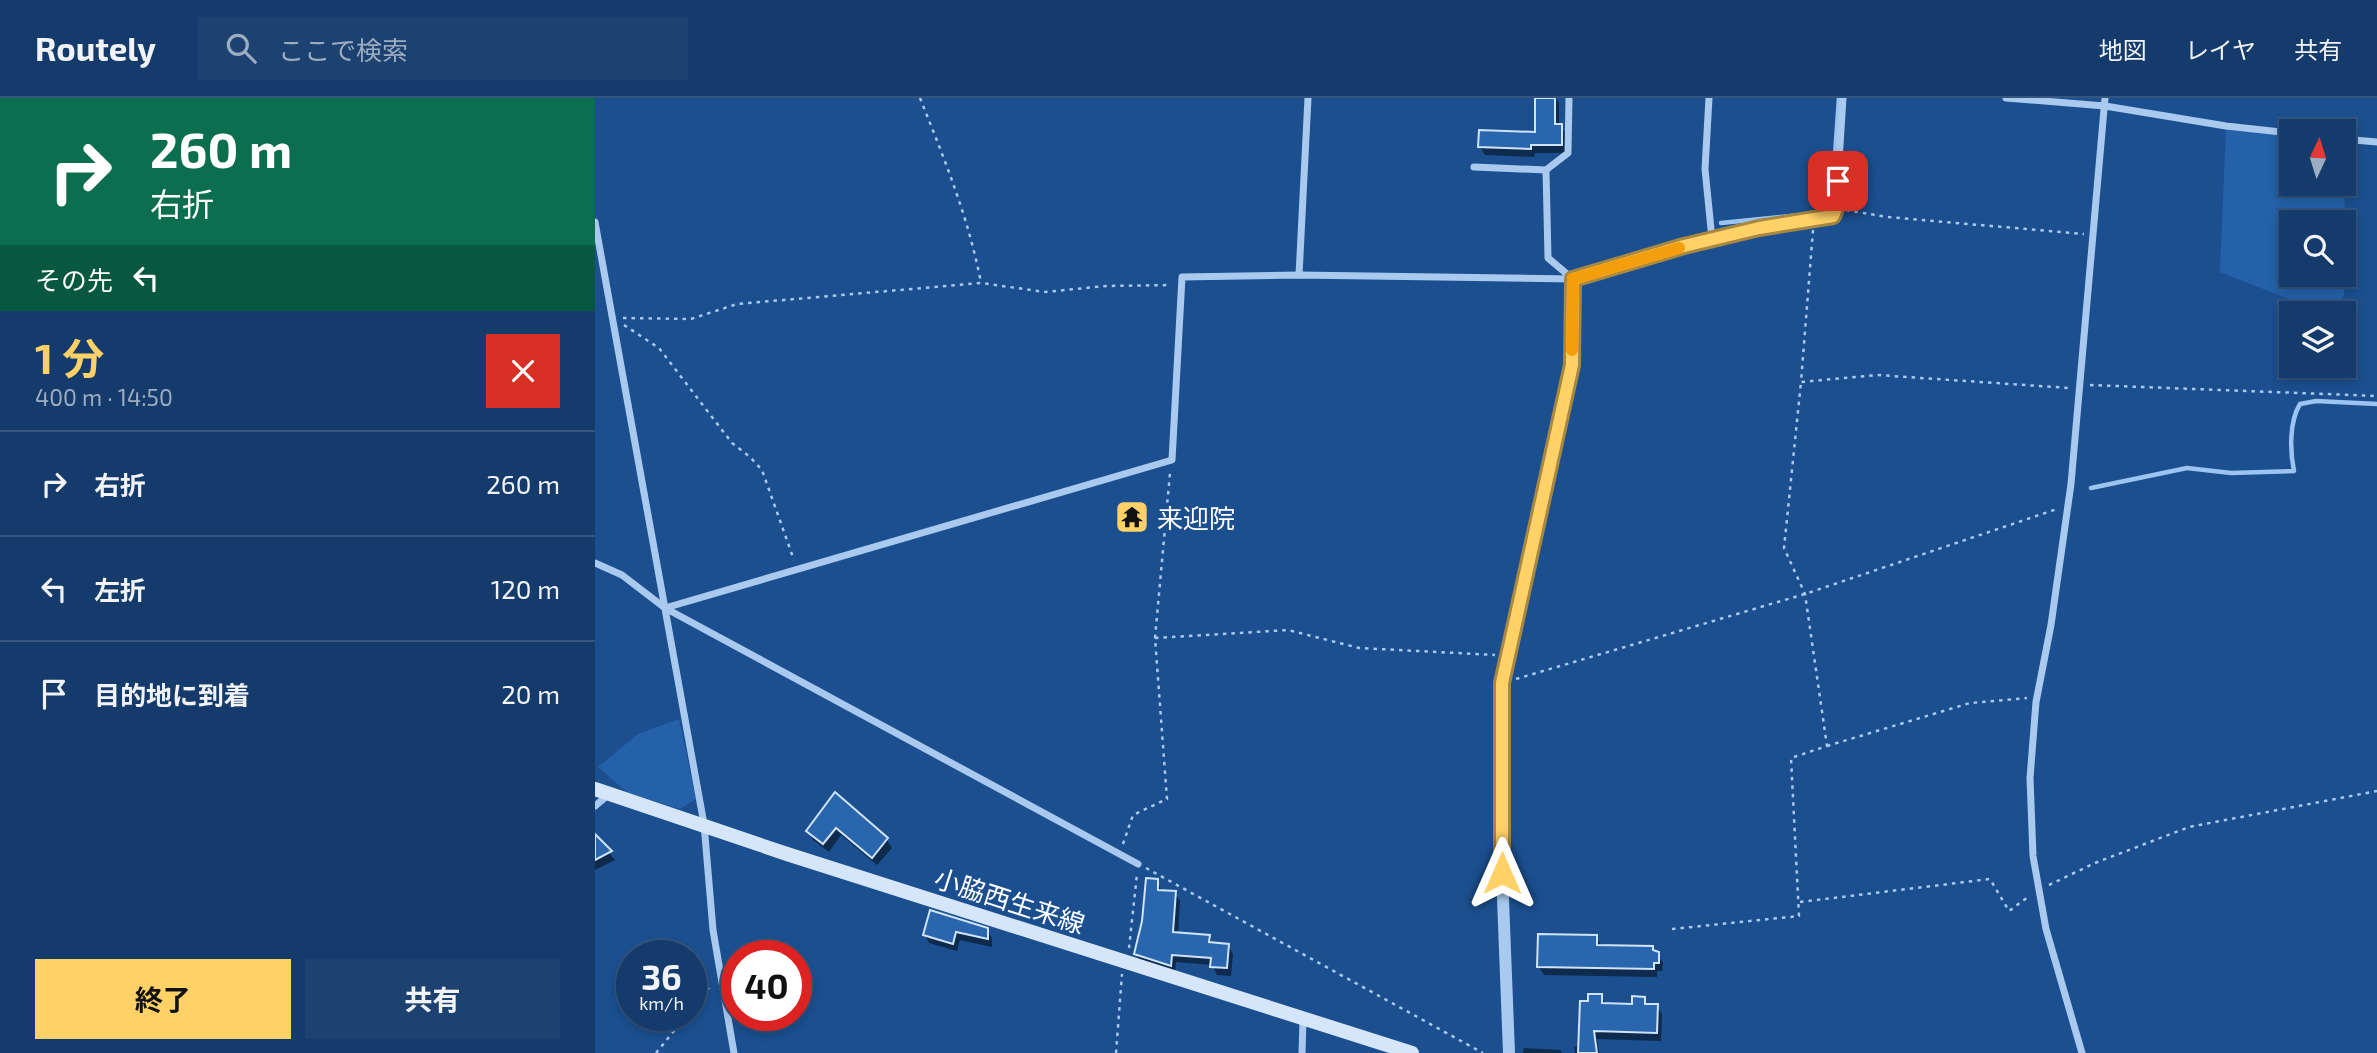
<!DOCTYPE html>
<html lang="ja">
<head>
<meta charset="utf-8">
<style>
  :root { --surface:#143b6b; --page:#1d4271; --text:#f1f3f6; --muted:#9dadc1; --line:#33557e; --accent:#ffd166 }
  body { margin:0; font-family:"Exo 2","Noto Sans JP",sans-serif; background:var(--page); color:var(--text); height:100vh; display:flex; flex-direction:column; font-size:26px; white-space:nowrap }
  * { box-sizing:border-box; margin:0 }
  p { font-size:23px; color:var(--muted) }
  .icon { flex:none; width:38px; height:38px; fill:none; stroke:currentColor; stroke-width:2; stroke-linecap:round; stroke-linejoin:round }
  .map { position:relative; flex:1; overflow:hidden }
  .details { display:flex; flex-direction:column; background:var(--surface); width:595px }
  .details>* { flex:none }
  .banner { background:#0b6e4f; color:#fff; overflow:hidden }
  .needle { width:46px; rotate:4deg }
  .tools { position:absolute; left:1684px; top:21px; display:grid; gap:14px }
  .tools a { display:grid; place-items:center; width:77px; height:77px; border-radius:0px; background:var(--surface); box-shadow:0 4px 10px #0003,0 0 0 2px var(--line); font-size:35px }
  .speed { position:absolute; left:21px; top:842px; display:flex; gap:14px; font-size:35px; font-weight:700; text-align:center }
  .speed>* { display:grid; place-content:center; width:91px; height:91px; border-radius:50%; background:var(--surface); box-shadow:0 4px 10px #0003,0 0 0 2px var(--line); line-height:1 }
  .speed small { font-size:18px; font-weight:400 }
  .speed .limit { border:10px solid #d22; background:#fff; color:#111 }
  .pin { position:absolute; display:grid; place-items:center; width:60px; height:60px; color:#fff; margin:-30px; border-radius:14px; box-shadow:0 4px 10px #0006 }
  .me { position:absolute; width:77px; margin:-38px; rotate:0deg; stroke-linejoin:round; filter:drop-shadow(0 0 5px #0008) }
  .turn { display:flex; align-items:center; gap:24px; height:147px; padding:0 35px; font-size:32px }
  .turn .icon { width:91px; height:91px; stroke-width:2.5 }
  .turn b { display:block; font-size:49px; line-height:60px }
  .then { display:flex; align-items:center; height:66px; padding:0 35px; background:#0003; gap:14px; font-size:26px }
  .round { display:grid; place-items:center; flex:none; width:74px; height:74px; border-radius:0px; background:var(--page) }
  .head { display:flex; align-items:center; justify-content:space-between; height:119px; padding:0 35px }
  h1 { font-size:42px; font-weight:700; line-height:52px; color:var(--accent) }
  .primary-button { display:flex; gap:14px; margin-top:auto; padding:14px 35px }
  .primary-button a { flex:1; height:80px; border-radius:0px; background:var(--accent); color:#111; font-size:28px; font-weight:700; line-height:80px; text-align:center }
  .primary-button a+a { background:var(--page); color:var(--text) }
  ul { padding:0; list-style:none }
  li { display:flex; align-items:center; gap:21px; height:105px; padding:0 35px; border-top:2px solid var(--line) }
  li div { flex:1 }
  li b { display:block; font-size:26px }
  li em { font-style:normal }
  header { display:flex; align-items:center; gap:42px; box-sizing:border-box; height:98px; padding:0 35px; background:var(--surface); border-bottom:2px solid var(--line) }
  header strong { font-size:33px }
  nav { display:flex; gap:38px; margin-inline-start:auto; font-size:24px }
  .search { width:490px; height:63px; background:var(--page); display:flex; align-items:center; gap:18px; box-sizing:border-box; padding:0 24px; border-radius:0px; color:var(--muted); font-size:26px }
  main { display:flex; flex:1; min-height:0 }
  .map>svg:first-child { display:block }
</style>
</head>
<body>
<header>
<strong>Routely</strong>
<div class="search"><svg class="icon" aria-label="search" viewBox="0 0 24 24"><circle cx="10" cy="10" r="6"/><path d="M15 15l6 6"/></svg>ここで検索</div>
<nav><a>地図</a><a>レイヤ</a><a>共有</a></nav>
</header>
<main>
<section class="details">
<div class="banner">
<div class="turn"><svg class="icon" aria-label="right" viewBox="0 0 24 24"><path d="M7 20v-9h11M14 6l5 5-5 5"/></svg><div><b>260 m</b>右折</div></div>
<div class="then">その先<svg class="icon" aria-label="left" viewBox="0 0 24 24"><path d="M17 20v-9H6M10 6l-5 5 5 5"/></svg></div>
</div>
<div class="head"><div><h1>1 分</h1><p>400 m · 14:50</p></div><a class="round" style="background:#d93025;color:#fff"><svg class="icon" aria-label="close" viewBox="0 0 24 24"><path d="M6 6l12 12M18 6L6 18"/></svg></a></div>
<ul>
<li><svg class="icon" aria-label="right" viewBox="0 0 24 24"><path d="M7 20v-9h11M14 6l5 5-5 5"/></svg><div><b>右折</b></div><em>260 m</em></li>
<li><svg class="icon" aria-label="left" viewBox="0 0 24 24"><path d="M17 20v-9H6M10 6l-5 5 5 5"/></svg><div><b>左折</b></div><em>120 m</em></li>
<li><svg class="icon" aria-label="arrive" viewBox="0 0 24 24"><path d="M6 21V4h12l-3 4 3 4H6"/></svg><div><b>目的地に到着</b></div><em>20 m</em></li>
</ul>
<div class="primary-button"><a>終了</a><a>共有</a></div>
</section>
<div class="map">
<svg width="1782" height="955" viewBox="0 0 1782 955">
  <rect width="100%" height="100%" fill="#1b4f8f"/>
  <!-- green -->
  <g fill="#2461a8" fill-rule="evenodd">
    <path d="M1631 28 1696 35V86H1748V41L1750 42 1749 196 1743 215H1729L1625 174ZM1696 124H1748V177H1696Z"/>
    <path d="M84 621 101 701 85 711 33 695 3 669 43 636Z"/>
  </g>
  <!-- shadow -->
  <g fill="#0007">
    <path d="M942 0H961L964 5V28H966L971 37V55H940L939 59 890 57 885 49 942 35Z"/>
    <path d="M240 696 292 742 297 750 282 767 246 737 234 754 218 742 213 733Z"/>
    <path d="M0 738 20 762 0 772Z"/>
    <path d="M562 783 567 794 580 795 585 803 583 836 614 838 618 846 633 848 638 856 636 878 622 877 617 867 581 864 580 875 546 864 541 856Z"/>
    <path d="M336 814 392 832 397 840V849L365 842 362 853 334 845 330 837Z"/>
    <path d="M1001 839 1006 847 1057 849 1068 865 1067 873H1062V879L949 877 944 869Z"/>
    <path d="M1006 898 1011 907 1039 908 1049 901 1053 907 1062 908 1067 916 1066 943 1002 941 1004 955H980L979 949 985 948 994 905Z"/>
    <path d="M929 950 965 952 967 955H928Z"/>
  </g>
  <g fill="none" stroke-linecap="round" stroke-linejoin="round">
    <!-- stream -->
    <g stroke="#9cc4f0" stroke-width="4.5">
      <path d="M1126 125 1236 114 1244 0"/>
      <path d="M1496 390 1592 370 1636 375 1699 373C1695 354 1694 324 1705 306L1721 303 1782 306"/>
    </g>
  </g>
  <!-- building -->
  <g fill="#2a66ad" stroke="#cfe3fa" stroke-width="2">
    <path d="M940 0H960V26H967V47H936V51L883 49 884 32 940 34Z"/>
    <path d="M240 694 293 740 277 760 241 730 228 746 211 733Z"/>
    <path d="M0 736 17 753 0 762Z"/>
    <path d="M551 780 563 781V792L581 793 578 834 615 837 614 844 634 846 632 870 615 869 616 860 577 857 576 868 539 856 547 823Z"/>
    <path d="M335 812 393 830V841L361 834 358 846 328 837Z"/>
    <path d="M943 836 1002 837V847L1058 848V852L1064 854V865H1059V871L942 869Z"/>
    <path d="M993 896H1007V905L1037 906V898L1050 899V906H1063L1062 935 999 933 1002 955H983L985 903H993Z"/>
  </g>
  <g fill="none" stroke-linecap="round" stroke-linejoin="round">
    <!-- path -->
    <g stroke="#a9c9ee" stroke-width="2.5" stroke-dasharray="3.5 5" stroke-linecap="butt">
      <path d="M325 0C349 60 374 121 386 185"/>
      <path d="M1251 112 1292 119 1489 136"/>
      <path d="M1218 132 1206 284 1282 277 1474 290"/>
      <path d="M28 220 96 221 142 206 386 185 450 194 511 188 576 187"/>
      <path d="M29 227 64 250 137 345 155 359 167 372 199 462"/>
      <path d="M1495 287 1782 298"/>
      <path d="M560 540 693 532 764 550 900 557"/>
      <path d="M921 581 1210 496 1462 411"/>
      <path d="M1232 648 1375 605 1432 600"/>
      <path d="M528 746 538 717 572 701 560 540 575 375"/>
      <path d="M551 770 888 955"/>
      <path d="M1454 787 1500 765 1594 729 1782 693"/>
      <path d="M1205 804 1395 781 1414 813 1433 799"/>
      <path d="M1077 831 1204 818 1196 660 1232 648 1210 496 1189 450 1206 284"/>
      <path d="M534 850 542 776"/>
      <path d="M96 912 116 887"/>
      <path d="M61 955 92 917"/>
      <path d="M521 955 527 876"/>
    </g>
    <!-- minor -->
    <g stroke="#a9c9ee" stroke-width="7">
      <path d="M974 0 973 55 951 72 953 160 978 181 977 267"/>
      <path d="M1114 0 1110 71 1117 141"/>
      <path d="M1411 0 1510 8 1631 28 1696 35"/>
      <path d="M1748 41 1782 44"/>
      <path d="M879 69 951 72"/>
      <path d="M0 124 109 726 118 832 139 955"/>
      <path d="M704 177 713 0"/>
      <path d="M0 465 27 477 70 510 543 766"/>
      <path d="M70 510 577 362 587 179 704 177 978 181 1089 148 1164 130 1238 118 1241 111 1248 0"/>
      <path d="M0 708 13 697"/>
      <path d="M707 955 708 922"/>
      <path d="M1487 955 1451 831 1438 758 1435 680 1441 604 1456 527 1476 386 1510 0"/>
    </g>
    <!-- tertiary -->
    <path stroke="#a9c9ee" stroke-width="12" d="M914 955 907 775V585L977 267"/>
    <!-- secondary -->
    <path stroke="#d6e6fa" stroke-width="14" d="M0 691 192 756 817 955"/>
  </g>
  <g fill="none" stroke-linecap="round" stroke-linejoin="round">
    <defs>
      <path id="route" d="M907 775V585L977 267 978 181 1089 148 1164 130 1238 118 1241 111 1243 83"/>
    </defs>
    <!-- route casing -->
    <use href="#route" stroke="#a68842" stroke-width="18"/>
    <!-- route -->
    <use href="#route" stroke="#ffd166" stroke-width="12"/>
    <!-- slow -->
    <path stroke="#f59e0b" stroke-width="12" d="M977 252 978 181 1084 150"/>
  </g>
  <!-- icons -->
  <defs>
    <symbol id="temple-square" viewBox="-11 -11 22 22"><rect x="-9" y="-9" width="18" height="18" rx="4" fill="#ffd166" stroke="#1b4f8f"/><path d="M0-6L5-2H3V0L6.5 2.5H4V6H1.5V3h-3V6H-4V2.5H-6.5L-3 0V-2H-5Z" fill="#111"/></symbol>
  </defs>
  <g fill-rule="evenodd">
    <use href="#temple-square" x="518" y="400" width="38" height="38"/>
  </g>
  <g text-anchor="middle" dominant-baseline="central" stroke-width="7" stroke-linejoin="round" paint-order="stroke">
    <!-- poi labels -->
    <g font-size="26" fill="#fff" stroke="#1b4f8f" text-anchor="start">
      <text x="562" y="419">来迎院</text>
    </g>
    <!-- street labels -->
    <g font-size="26" fill="#fff" stroke="#1b4f8f">
      <text transform="translate(415 802) rotate(18)">小脇西生来線</text>
    </g>
  </g>
</svg>
<div class="tools">
<a><svg class="needle" viewBox="-14 -14 28 28"><path d="M0-13l5 13h-10z" fill="#e53935"/><path d="M0 13l5-13h-10z" fill="#9dadc1"/></svg></a>
<a><svg class="icon" aria-label="search" viewBox="0 0 24 24"><circle cx="10" cy="10" r="6"/><path d="M15 15l6 6"/></svg></a>
<a><svg class="icon" aria-label="layers" viewBox="0 0 24 24"><path d="M12 4l9 5-9 5-9-5zM3 14l9 5 9-5"/></svg></a>
</div>
<div class="speed"><div>36<small>km/h</small></div><div class="limit">40</div></div>
<div class="pin" style="left:1243px;top:83px;background:#d93025"><svg class="icon" aria-label="arrive" viewBox="0 0 24 24"><path d="M6 21V4h12l-3 4 3 4H6"/></svg></div>
<svg class="me" style="left:907px;top:775px" viewBox="-20 -20 40 40"><path d="M0-17L14 15 0 8-14 15z" fill="#ffd166" stroke="#fff" stroke-width="4"/></svg>
</div>
</main>
</body>
</html>
